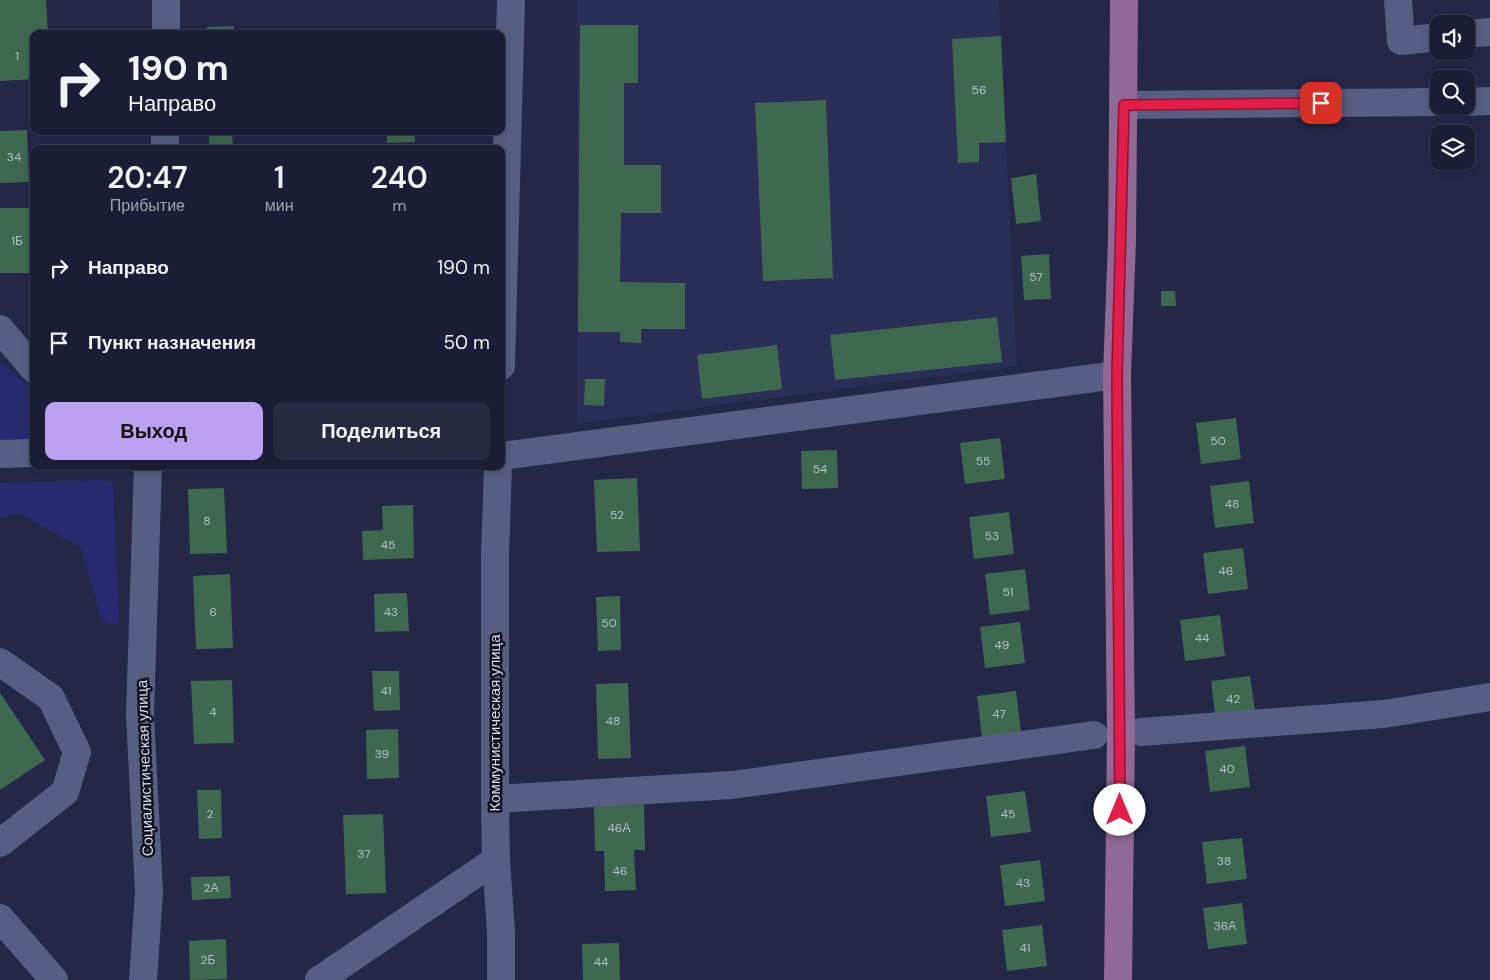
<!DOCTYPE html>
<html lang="ru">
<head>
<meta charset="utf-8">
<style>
  :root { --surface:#1b1d36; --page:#282a42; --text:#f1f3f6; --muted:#a0a2ad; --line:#393b51; --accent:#bca0f2 }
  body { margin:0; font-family:"DM Sans",sans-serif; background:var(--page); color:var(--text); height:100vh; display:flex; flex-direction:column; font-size:19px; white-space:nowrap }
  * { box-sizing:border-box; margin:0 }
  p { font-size:16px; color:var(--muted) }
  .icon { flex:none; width:28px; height:28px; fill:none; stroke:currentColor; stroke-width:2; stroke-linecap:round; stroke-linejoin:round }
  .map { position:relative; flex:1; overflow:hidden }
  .side { position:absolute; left:30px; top:145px; width:475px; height:325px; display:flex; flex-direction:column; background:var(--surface); border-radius:10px; box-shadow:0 2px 8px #0003,0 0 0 1px var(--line) }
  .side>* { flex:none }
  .hud { position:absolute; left:30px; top:30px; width:475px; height:105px; border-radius:10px; box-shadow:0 2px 8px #0003,0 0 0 1px var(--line); background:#1b1d36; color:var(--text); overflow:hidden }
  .buttons { position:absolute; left:1430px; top:15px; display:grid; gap:10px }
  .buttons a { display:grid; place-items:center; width:45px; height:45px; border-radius:10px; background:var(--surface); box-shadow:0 2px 8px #0003,0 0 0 1px var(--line); font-size:25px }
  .pin { position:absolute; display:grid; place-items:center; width:42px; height:42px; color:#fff; margin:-21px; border-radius:10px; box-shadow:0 2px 8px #0006 }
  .me { position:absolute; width:55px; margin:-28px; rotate:0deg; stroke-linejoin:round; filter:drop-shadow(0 0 4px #0008) }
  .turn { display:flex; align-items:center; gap:18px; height:105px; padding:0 15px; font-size:22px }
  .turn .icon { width:65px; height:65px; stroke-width:2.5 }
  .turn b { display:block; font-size:35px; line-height:42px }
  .eta { display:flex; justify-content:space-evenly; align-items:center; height:85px; text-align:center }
  .eta b { font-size:30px; font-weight:600; line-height:35px }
  .action { display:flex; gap:10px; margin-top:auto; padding:10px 15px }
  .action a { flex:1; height:58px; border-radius:10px; background:var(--accent); color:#111; font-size:20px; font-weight:600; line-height:58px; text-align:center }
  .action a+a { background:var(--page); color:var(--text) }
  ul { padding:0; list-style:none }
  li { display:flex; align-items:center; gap:15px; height:75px; padding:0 15px }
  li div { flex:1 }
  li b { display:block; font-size:19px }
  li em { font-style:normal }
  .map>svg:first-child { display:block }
</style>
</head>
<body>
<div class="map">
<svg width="1490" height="980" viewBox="0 0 1490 980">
  <rect width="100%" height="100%" fill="#242748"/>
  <!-- built -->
  <path fill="#2a2d55" d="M577 0H999L1017 366 577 424Z"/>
  <!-- green -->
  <g fill="#29296f">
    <path d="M0 362 34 390V441L0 442Z"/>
    <path d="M103 480 109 481 113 485 119 622 110 625 102 621 81 548 19 513 0 518V483Z"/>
  </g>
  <!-- building -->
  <g fill="#3f6851">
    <path d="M0 0H46L48 34H34V79L0 81Z"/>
    <path d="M580 25H638V83H624V165H661V213H621L620 282 685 283V329H641V343L620 342V332H578Z"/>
    <path d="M234 26V34H207V27Z"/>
    <path d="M1001 36 1006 142 979 143V162L958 163 952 39Z"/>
    <path d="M826 100 833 278 763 281 755 103Z"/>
    <path d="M27 130 29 182 0 183V131Z"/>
    <path d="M209 131H232L233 149H209Z"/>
    <path d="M387 131H415V142L387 143Z"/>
    <path d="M1036 174 1041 221 1016 224 1011 178Z"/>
    <rect x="0" y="208" width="34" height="65"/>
    <path d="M1049 254 1051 299 1024 300 1021 256Z"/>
    <path d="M1161 291H1175L1176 306H1161Z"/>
    <path d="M997 317 1002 362 835 380 830 335Z"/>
    <path d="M777 345 782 389 702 399 697 355Z"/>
    <path d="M585 379H605L604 406 584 405Z"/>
    <path d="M1236 418 1241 459 1201 464 1196 423Z"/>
    <path d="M1000 438 1005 479 965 484 960 443Z"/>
    <path d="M837 450 838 488 802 489 801 451Z"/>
    <path d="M637 478 640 551 597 552 594 480Z"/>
    <path d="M1249 481 1254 523 1215 528 1210 486Z"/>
    <path d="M224 488 227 553 190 554 188 489Z"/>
    <path d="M413 505 414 558 363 560 362 531 383 530 382 506Z"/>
    <path d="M1009 512 1014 554 974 559 969 517Z"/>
    <path d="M1243 548 1248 589 1208 594 1203 553Z"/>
    <path d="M1025 569 1030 610 990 615 985 574Z"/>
    <path d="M230 574 233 648 196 649 193 576Z"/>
    <path d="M407 593 409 631 375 632 374 594Z"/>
    <path d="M620 596 621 650 598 651 596 597Z"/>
    <path d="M1220 615 1225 656 1185 661 1180 620Z"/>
    <path d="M1020 622 1025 663 985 668 980 627Z"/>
    <path d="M372 671H399L400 710 374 711Z"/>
    <path d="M1250 676 1256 717 1216 722 1211 681Z"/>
    <path d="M232 680 234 743 194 744 191 681Z"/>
    <path d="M628 683 631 758 598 759 596 684Z"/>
    <path d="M1016 691 1021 732 982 737 977 696Z"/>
    <path d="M0 693 45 760 0 790Z"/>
    <path d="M398 729 399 778 367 779 366 730Z"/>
    <path d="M1245 746 1250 787 1210 792 1205 751Z"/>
    <path d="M197 790H221L222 838 199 839Z"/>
    <path d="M1025 791 1031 832 991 837 986 796Z"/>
    <path d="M644 804 645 850H634L636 890 605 891 604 851H595L594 806Z"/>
    <path d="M383 814 386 893 346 894 343 815Z"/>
    <path d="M1242 838 1247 879 1207 884 1202 842Z"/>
    <path d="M1040 860 1045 901 1005 906 1000 865Z"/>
    <path d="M230 876 231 898 192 900 191 877Z"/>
    <path d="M1242 903 1247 944 1208 949 1203 908Z"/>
    <path d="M1042 925 1047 966 1007 971 1002 930Z"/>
    <path d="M226 939 227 979 190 980 189 941Z"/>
    <path d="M619 943 620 980H583L582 944Z"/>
  </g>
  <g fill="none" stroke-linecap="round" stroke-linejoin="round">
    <!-- minor -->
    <g stroke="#585d82" stroke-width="28">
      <path d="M1398 0 1401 41 1439 37"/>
      <path d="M166 34V0"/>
      <path d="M1466 34 1490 32"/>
      <path d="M1466 102 1490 101"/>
      <path d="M1124 105 1439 102"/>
      <path d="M165 149V131"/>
      <path d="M0 329 34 369"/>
      <path d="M501 366 511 0"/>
      <path d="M0 454 34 453"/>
      <path d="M501 456 1117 375"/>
      <path d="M498 466 495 556V799L496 860 501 932V980"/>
      <path d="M0 662 51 698 77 752 65 792 0 843"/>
      <path d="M1141 732 1384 714 1490 697"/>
      <path d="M495 799 732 785 1094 735"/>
      <path d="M0 918 54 980"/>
      <path d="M143 980 149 892 140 715 148 466"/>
      <path d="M319 980 496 860"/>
    </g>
    <!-- major -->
    <path stroke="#926897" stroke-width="28" d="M1118 980 1121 734 1117 375 1122 240 1124 0"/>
  </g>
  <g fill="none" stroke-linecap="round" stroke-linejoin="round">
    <defs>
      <path id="route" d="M1120 810 1117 375 1124 105 1321 103"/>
    </defs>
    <!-- route casing -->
    <use href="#route" stroke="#92132f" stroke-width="12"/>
    <!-- route -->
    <use href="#route" stroke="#e11d48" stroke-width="9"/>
  </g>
  <g text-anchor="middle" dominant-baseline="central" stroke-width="5" stroke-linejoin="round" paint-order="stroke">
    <!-- number labels -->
    <g font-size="12" fill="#b3c0cb">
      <text x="17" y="56">1</text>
      <text x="979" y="90">56</text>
      <text x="14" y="157">34</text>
      <text x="17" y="241">1Б</text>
      <text x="1036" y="277">57</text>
      <text x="1218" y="441">50</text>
      <text x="983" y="461">55</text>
      <text x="820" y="469">54</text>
      <text x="1232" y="504">48</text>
      <text x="617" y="515">52</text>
      <text x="207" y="521">8</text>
      <text x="992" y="536">53</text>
      <text x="388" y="545">45</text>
      <text x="1226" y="571">46</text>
      <text x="1008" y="592">51</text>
      <text x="213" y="612">6</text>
      <text x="391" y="612">43</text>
      <text x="609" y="623">50</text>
      <text x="1202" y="638">44</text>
      <text x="1002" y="645">49</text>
      <text x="386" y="691">41</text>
      <text x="1233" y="699">42</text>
      <text x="213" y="712">4</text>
      <text x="999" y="714">47</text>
      <text x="613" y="721">48</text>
      <text x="382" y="754">39</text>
      <text x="1227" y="769">40</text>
      <text x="210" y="814">2</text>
      <text x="1008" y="814">45</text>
      <text x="619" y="828">46А</text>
      <text x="364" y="854">37</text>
      <text x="1224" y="861">38</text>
      <text x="620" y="871">46</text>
      <text x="1023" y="883">43</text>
      <text x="211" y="888">2А</text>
      <text x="1225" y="926">36А</text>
      <text x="1025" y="948">41</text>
      <text x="208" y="960">2Б</text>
      <text x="601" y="962">44</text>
    </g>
    <!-- street labels -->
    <g font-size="15" fill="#dadef4" stroke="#101220">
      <text transform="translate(495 723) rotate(-90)">Коммунистическая улица</text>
      <text transform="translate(145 768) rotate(-92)">Социалистическая улица</text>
    </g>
  </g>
</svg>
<div class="buttons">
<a><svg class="icon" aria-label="sound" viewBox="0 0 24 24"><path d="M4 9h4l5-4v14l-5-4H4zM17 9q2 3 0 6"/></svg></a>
<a><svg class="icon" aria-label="search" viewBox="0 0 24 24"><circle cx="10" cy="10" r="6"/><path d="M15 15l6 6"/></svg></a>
<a><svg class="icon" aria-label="layers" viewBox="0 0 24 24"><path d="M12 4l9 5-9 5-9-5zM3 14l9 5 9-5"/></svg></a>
</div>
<div class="pin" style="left:1321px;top:103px;background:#d93025"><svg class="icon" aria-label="arrive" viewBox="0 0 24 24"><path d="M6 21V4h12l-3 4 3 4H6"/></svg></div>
<svg class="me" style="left:1120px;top:810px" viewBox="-20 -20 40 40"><circle r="19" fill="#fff"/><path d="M0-13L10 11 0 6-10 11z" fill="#e11d48"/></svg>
<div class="hud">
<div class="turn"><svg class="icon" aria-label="right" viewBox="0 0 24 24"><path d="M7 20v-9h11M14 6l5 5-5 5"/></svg><div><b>190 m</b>Направо</div></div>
</div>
<section class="side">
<div class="eta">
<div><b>20:47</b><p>Прибытие</p></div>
<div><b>1</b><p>мин</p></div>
<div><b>240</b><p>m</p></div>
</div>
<ul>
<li><svg class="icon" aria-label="right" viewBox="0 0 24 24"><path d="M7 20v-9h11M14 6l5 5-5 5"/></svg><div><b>Направо</b></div><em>190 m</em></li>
<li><svg class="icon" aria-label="arrive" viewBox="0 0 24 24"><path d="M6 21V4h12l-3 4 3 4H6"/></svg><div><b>Пункт назначения</b></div><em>50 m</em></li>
</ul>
<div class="action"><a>Выход</a><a>Поделиться</a></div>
</section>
</div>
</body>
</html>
